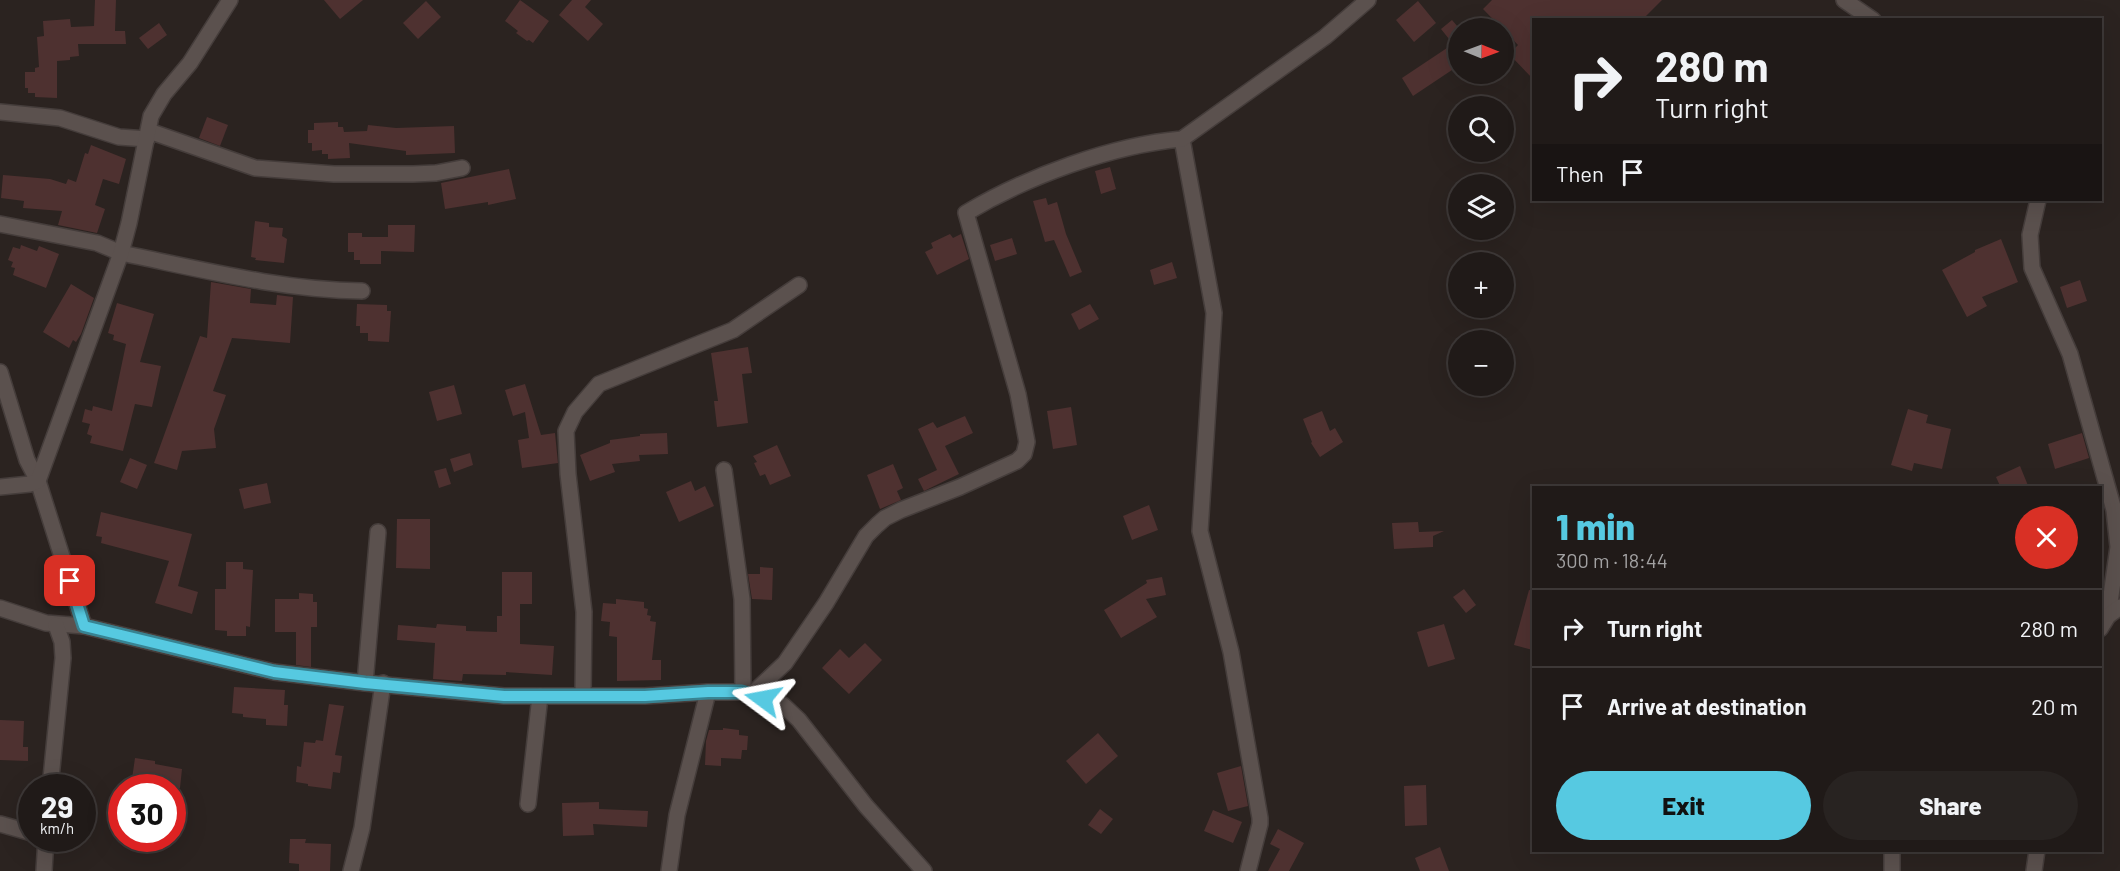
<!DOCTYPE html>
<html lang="en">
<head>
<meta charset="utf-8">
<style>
  :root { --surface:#201a18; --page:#282321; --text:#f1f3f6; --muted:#a2a1a2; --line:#3d3837; --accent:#56c9e1 }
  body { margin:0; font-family:Barlow,sans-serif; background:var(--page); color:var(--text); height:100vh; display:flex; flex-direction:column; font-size:22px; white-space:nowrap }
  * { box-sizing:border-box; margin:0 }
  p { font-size:20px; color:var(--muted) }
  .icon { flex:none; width:33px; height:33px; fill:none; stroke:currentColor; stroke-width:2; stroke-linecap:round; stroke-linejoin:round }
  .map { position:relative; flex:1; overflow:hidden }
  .sheet { position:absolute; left:1532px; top:486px; width:570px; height:366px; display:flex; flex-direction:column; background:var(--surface); border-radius:0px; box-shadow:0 6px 24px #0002,0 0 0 2px var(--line) }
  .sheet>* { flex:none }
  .banner { position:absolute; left:1532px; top:18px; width:570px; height:183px; border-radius:0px; box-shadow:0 6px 24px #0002,0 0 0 2px var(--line); background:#201a18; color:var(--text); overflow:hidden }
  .needle { width:39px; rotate:91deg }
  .controls { position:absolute; left:1448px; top:18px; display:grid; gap:12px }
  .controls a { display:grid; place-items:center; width:66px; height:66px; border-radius:50%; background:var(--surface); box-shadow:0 6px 24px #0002,0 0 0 2px var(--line); font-size:30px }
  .speed { position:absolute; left:18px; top:774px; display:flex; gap:12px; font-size:30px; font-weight:700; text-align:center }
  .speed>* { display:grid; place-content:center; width:78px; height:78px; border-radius:50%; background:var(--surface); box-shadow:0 6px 24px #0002,0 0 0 2px var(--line); line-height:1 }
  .speed small { font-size:15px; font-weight:400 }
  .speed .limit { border:9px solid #d22; background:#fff; color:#111 }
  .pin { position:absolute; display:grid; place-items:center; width:51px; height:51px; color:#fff; margin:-26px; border-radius:12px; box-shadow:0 3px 9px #0006 }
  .me { position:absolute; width:66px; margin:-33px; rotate:283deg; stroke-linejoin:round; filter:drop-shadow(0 0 4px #0008) }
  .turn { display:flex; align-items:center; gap:21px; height:126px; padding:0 24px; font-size:27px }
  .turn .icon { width:78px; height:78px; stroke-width:2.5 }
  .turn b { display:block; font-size:42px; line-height:51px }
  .then { display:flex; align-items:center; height:57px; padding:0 24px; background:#0003; gap:12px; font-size:22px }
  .round { display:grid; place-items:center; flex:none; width:63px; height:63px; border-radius:32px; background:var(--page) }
  .overview { display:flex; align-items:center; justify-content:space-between; height:102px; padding:0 24px }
  h1 { font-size:36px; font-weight:800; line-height:45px; color:var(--accent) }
  .cta { display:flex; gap:12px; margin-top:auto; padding:12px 24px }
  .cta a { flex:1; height:69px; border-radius:36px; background:var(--accent); color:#111; font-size:24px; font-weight:800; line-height:69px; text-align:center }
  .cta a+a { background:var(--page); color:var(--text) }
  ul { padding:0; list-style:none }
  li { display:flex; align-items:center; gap:18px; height:78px; padding:0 24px; border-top:2px solid var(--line) }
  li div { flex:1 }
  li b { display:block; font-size:22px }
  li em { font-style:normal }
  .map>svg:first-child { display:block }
</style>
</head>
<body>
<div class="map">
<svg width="2120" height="871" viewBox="0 0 2120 871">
  <rect width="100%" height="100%" fill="#2b2320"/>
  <!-- building -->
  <g fill="#4e3130">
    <path d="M95 0H116L115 31H125L126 44H78L79 56 70 57V60L57 61V98L35 97V93H28V88H25V72H35V68L39 67 37 37 44 36 43 21 70 19 71 27 94 26Z"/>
    <path d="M324 0H363L340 19Z"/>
    <path d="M520 0 549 21 533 43 529 40 527 41 516 33 518 31 505 21Z"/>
    <path d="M572 0H591L585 7 603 24 588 41 559 15Z"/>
    <path d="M1492 0H1662L1642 20H1533V79L1509 54 1518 45 1483 9Z"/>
    <path d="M426 1 441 17 418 39 403 23Z"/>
    <path d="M1418 1 1436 23 1414 42 1396 20Z"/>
    <path d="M1452 20 1458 27V66L1413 96 1402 78 1453 44 1441 29Z"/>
    <path d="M159 23 167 35 148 49 139 38Z"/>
    <path d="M207 117 228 125 220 146 199 138Z"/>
    <path d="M338 122V127H343L344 132 367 131 368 125 396 128 454 126 455 153 406 155V151L349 143 350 158 328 159V154H322V150L312 151V143H308V130H314V123Z"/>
    <path d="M91 145 126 159 119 184 103 179 95 205 105 209 97 233 58 225 62 211 23 208 24 201 1 198 3 175 50 179 66 184 68 179 76 182 85 153 88 154Z"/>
    <path d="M1110 167 1116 189 1101 194 1095 171Z"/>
    <path d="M509 169 516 199 488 205V202L445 209 441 183Z"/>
    <path d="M1046 198 1048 205 1057 202 1066 234 1082 272 1070 277 1054 240 1045 242 1033 201Z"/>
    <path d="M255 221 269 223V227L283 228 282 236 287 239 284 263 255 260 256 258 251 257Z"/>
    <path d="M388 225H415L414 252 381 251V264H360V260H354V252H348V233H362V237H388Z"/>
    <path d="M950 234 953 238 961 234 969 259 937 275 925 252 933 248 931 243Z"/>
    <path d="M1012 238 1017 254 995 261 990 245Z"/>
    <path d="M2001 239 2018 282 1982 297 1987 306 1967 317 1942 270 1975 252V250Z"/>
    <path d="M21 245 37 251 39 246 59 254 46 288 13 275 15 268 11 267 13 262 8 260 13 247 20 249Z"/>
    <path d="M1172 262 1177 278 1154 285 1150 270Z"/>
    <path d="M2080 280 2087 301 2067 308 2060 287Z"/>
    <path d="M211 282 251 289 250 303 276 305 277 295 293 297 290 343 232 338 213 391 226 395 214 429 216 448 182 451 177 470 154 463 200 336 207 338Z"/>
    <path d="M71 284 94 298 81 334 76 342 73 340 69 348 43 332Z"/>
    <path d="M117 303 154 314 140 362 161 366 152 407 135 404 123 451 90 443 92 436 87 434 90 424 82 422 85 409 92 411 93 406 112 411 126 344 113 340 114 335 108 333Z"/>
    <path d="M357 304 387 305V311H391L389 342 368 341V333H360V326H356Z"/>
    <path d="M1090 304 1099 319 1079 330 1071 314Z"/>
    <path d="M748 347 752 373 742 374 748 423 717 427 714 401H718L711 353Z"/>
    <path d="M525 384 541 435 555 433 558 463 522 468 518 440 529 438 525 412 513 416 505 390Z"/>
    <path d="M454 385 462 414 437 421 429 392Z"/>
    <path d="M1071 407 1077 445 1053 449 1047 411Z"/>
    <path d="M1908 409 1928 415 1926 423 1951 429 1942 469 1914 463 1912 471 1891 465Z"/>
    <path d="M1322 411 1330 431 1335 428 1343 442 1320 457 1311 443 1312 442 1303 419Z"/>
    <path d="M965 416 973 433 945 446 959 474 924 491 918 479 937 470 918 429 933 422 937 428Z"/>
    <path d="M667 433 668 454 639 455 640 461 612 464 615 472 590 481 580 455 610 443V440L640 436V434Z"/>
    <path d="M2082 433 2089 458 2055 469 2048 444Z"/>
    <path d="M777 445 791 476 770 485 765 474 760 476 754 463 757 462 753 456Z"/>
    <path d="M470 453 473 465 454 472 450 459Z"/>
    <path d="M130 458 147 465 137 489 120 482Z"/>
    <path d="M893 464 903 488 897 491 901 500 880 509 867 475Z"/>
    <path d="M2020 466 2029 488H2001L1996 477Z"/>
    <path d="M446 468 451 484 439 488 434 471Z"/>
    <path d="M691 481 695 491 705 486 714 506 679 522 666 492Z"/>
    <path d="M267 483 271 503 244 509 239 489Z"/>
    <path d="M1149 505 1158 530 1132 540 1123 516Z"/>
    <path d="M101 512 192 534 178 586 198 592 192 614 155 603 169 561 101 543 102 537 96 536Z"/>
    <path d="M397 519H430V569L396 568Z"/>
    <path d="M1418 522 1419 532 1444 531 1433 536V547L1394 549 1392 523Z"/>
    <path d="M226 562H243V569L253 570 250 627 246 626V636H227V631L215 630V589H226Z"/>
    <path d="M760 567 773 568 772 600 752 599 748 574H760Z"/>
    <path d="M502 572H532V604H520V644L554 646 552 675 506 672V675L463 674 462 681 433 679 435 643 397 640 398 625 436 628 437 624 466 626V631L497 632V616H502Z"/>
    <path d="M1162 577 1166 595 1146 599 1157 617 1121 638 1104 610 1147 583 1146 580Z"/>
    <path d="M1464 589 1476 605 1466 613 1453 597Z"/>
    <path d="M1529 590 1533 591V650L1514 645Z"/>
    <path d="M299 593 313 594V602H317V627H311V667L296 665V632H275V599H299Z"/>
    <path d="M616 599 644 602V608L648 609 647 615 651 616 650 621 656 622 652 660H661V680L617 681V637L609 636 610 622 601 621 603 603 616 604Z"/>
    <path d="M1444 624 1455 659 1428 667 1417 632Z"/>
    <path d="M865 643 882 660 849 694 822 668 840 649 849 658Z"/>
    <path d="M234 687 285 690 284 705H288L287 726 266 725V719L243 717V714L232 713Z"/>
    <path d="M329 704 344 706 335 755 342 756 340 773 333 772 331 789 308 786V784L296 782 297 766 301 767 304 742 315 743 316 740 323 741Z"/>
    <path d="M0 720 24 721 23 747H28V761L0 760Z"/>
    <path d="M723 728 739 730V735L748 736 747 750H742L741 759 721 758V766L705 765 706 741 709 730H723Z"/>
    <path d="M1098 733 1118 756 1086 784 1066 761Z"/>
    <path d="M135 758 155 761V764L182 769 180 788 131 786Z"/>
    <path d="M1241 766 1248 806 1228 811 1217 773Z"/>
    <path d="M1426 785 1427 825 1405 826 1404 786Z"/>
    <path d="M599 802V809L648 811 647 827 593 824 594 835 563 836 562 803Z"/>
    <path d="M1100 809 1113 819 1101 834 1088 825Z"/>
    <path d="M1213 810 1242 822 1233 843 1204 831Z"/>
    <path d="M1278 829 1304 843 1289 871H1268L1280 849 1270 844Z"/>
    <path d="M290 839H306L305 843 331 844 330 871H299V864L289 863Z"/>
    <path d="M1440 847 1449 871H1420L1415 858Z"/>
  </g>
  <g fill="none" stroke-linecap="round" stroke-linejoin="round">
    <defs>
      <g id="minor">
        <path d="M1844 0 1873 20"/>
        <path d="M0 112 60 118 119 137 147 139"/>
        <path d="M149 131 255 168 334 174H413L436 173 462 168"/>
        <path d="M1182 139 1214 313 1200 531 1231 652 1260 818V824L1248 871"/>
        <path d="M2038 200 2030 235 2032 268 2070 354 2114 510 2118 547 2108 616"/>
        <path d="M0 224 97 243 121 253C200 269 281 290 362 291"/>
        <path d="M0 372 27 460 38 481 84 626"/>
        <path d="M724 470 742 599 743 692"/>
        <path d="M0 487 30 484 38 481 121 253 129 223 151 116 164 94 190 63 230 0"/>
        <path d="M0 608 46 623 84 626 274 672 365 683 504 696H645L708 692H743L750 696 776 701 783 705 799 720 866 806 924 871"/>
        <path d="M2100 629 2108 616 2120 607"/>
        <path d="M365 683 378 532"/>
        <path d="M583 694 584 612 568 474 566 431 575 412 599 384 733 330 799 285"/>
        <path d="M750 696 785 663 826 603 866 536 877 525 885 518 901 510 960 487 1017 461 1024 454 1027 442 1018 394 966 213C1026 177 1112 145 1182 139L1325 37 1368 0"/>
        <path d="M50 788 63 658 62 642 56 625"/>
        <path d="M528 804 540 696"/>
        <path d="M0 824 32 833"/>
        <path d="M44 871 46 838"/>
        <path d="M351 871 362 828 383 683"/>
        <path d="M669 871 677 815 708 692"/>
        <path d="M1892 871V850"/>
        <path d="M2034 871 2037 850"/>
      </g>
    </defs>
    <!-- minor casing -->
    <use href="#minor" stroke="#453d3b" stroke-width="18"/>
    <!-- minor -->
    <use href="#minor" stroke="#5b514e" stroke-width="15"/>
  </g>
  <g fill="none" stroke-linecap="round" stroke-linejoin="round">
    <defs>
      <path id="route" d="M70 581 84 626 274 672 365 683 504 696H645L708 692H742L763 699"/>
    </defs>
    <!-- route casing -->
    <use href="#route" stroke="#388392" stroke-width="15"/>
    <!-- route -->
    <use href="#route" stroke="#56c9e1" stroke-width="10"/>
  </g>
</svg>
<div class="controls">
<a><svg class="needle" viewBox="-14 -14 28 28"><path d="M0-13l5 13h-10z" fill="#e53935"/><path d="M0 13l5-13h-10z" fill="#a2a1a2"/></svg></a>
<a><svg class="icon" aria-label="search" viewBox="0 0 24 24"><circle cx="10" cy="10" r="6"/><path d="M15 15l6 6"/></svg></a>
<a><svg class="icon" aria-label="layers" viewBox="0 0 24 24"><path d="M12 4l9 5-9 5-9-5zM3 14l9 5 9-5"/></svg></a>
<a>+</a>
<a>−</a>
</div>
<div class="speed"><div>29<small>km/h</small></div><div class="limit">30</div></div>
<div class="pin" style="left:70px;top:581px;background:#d93025"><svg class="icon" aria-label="arrive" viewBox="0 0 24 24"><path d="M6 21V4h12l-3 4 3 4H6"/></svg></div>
<svg class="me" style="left:763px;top:699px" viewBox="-20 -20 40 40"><path d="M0-17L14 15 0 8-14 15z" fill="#56c9e1" stroke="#fff" stroke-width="4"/></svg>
<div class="banner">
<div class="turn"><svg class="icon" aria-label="right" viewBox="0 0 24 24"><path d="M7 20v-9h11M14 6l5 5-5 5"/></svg><div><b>280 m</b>Turn right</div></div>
<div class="then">Then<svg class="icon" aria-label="arrive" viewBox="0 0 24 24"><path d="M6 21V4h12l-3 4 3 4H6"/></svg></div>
</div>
<section class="sheet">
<div class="overview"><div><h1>1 min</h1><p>300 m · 18:44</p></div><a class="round" style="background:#d93025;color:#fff"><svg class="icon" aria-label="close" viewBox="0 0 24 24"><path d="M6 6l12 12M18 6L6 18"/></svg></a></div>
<ul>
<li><svg class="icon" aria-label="right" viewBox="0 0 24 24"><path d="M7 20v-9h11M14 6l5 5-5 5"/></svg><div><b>Turn right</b></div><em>280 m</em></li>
<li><svg class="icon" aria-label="arrive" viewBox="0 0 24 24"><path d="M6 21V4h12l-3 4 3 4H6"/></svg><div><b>Arrive at destination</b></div><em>20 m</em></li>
</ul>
<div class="cta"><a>Exit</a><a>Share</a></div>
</section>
</div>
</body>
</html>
